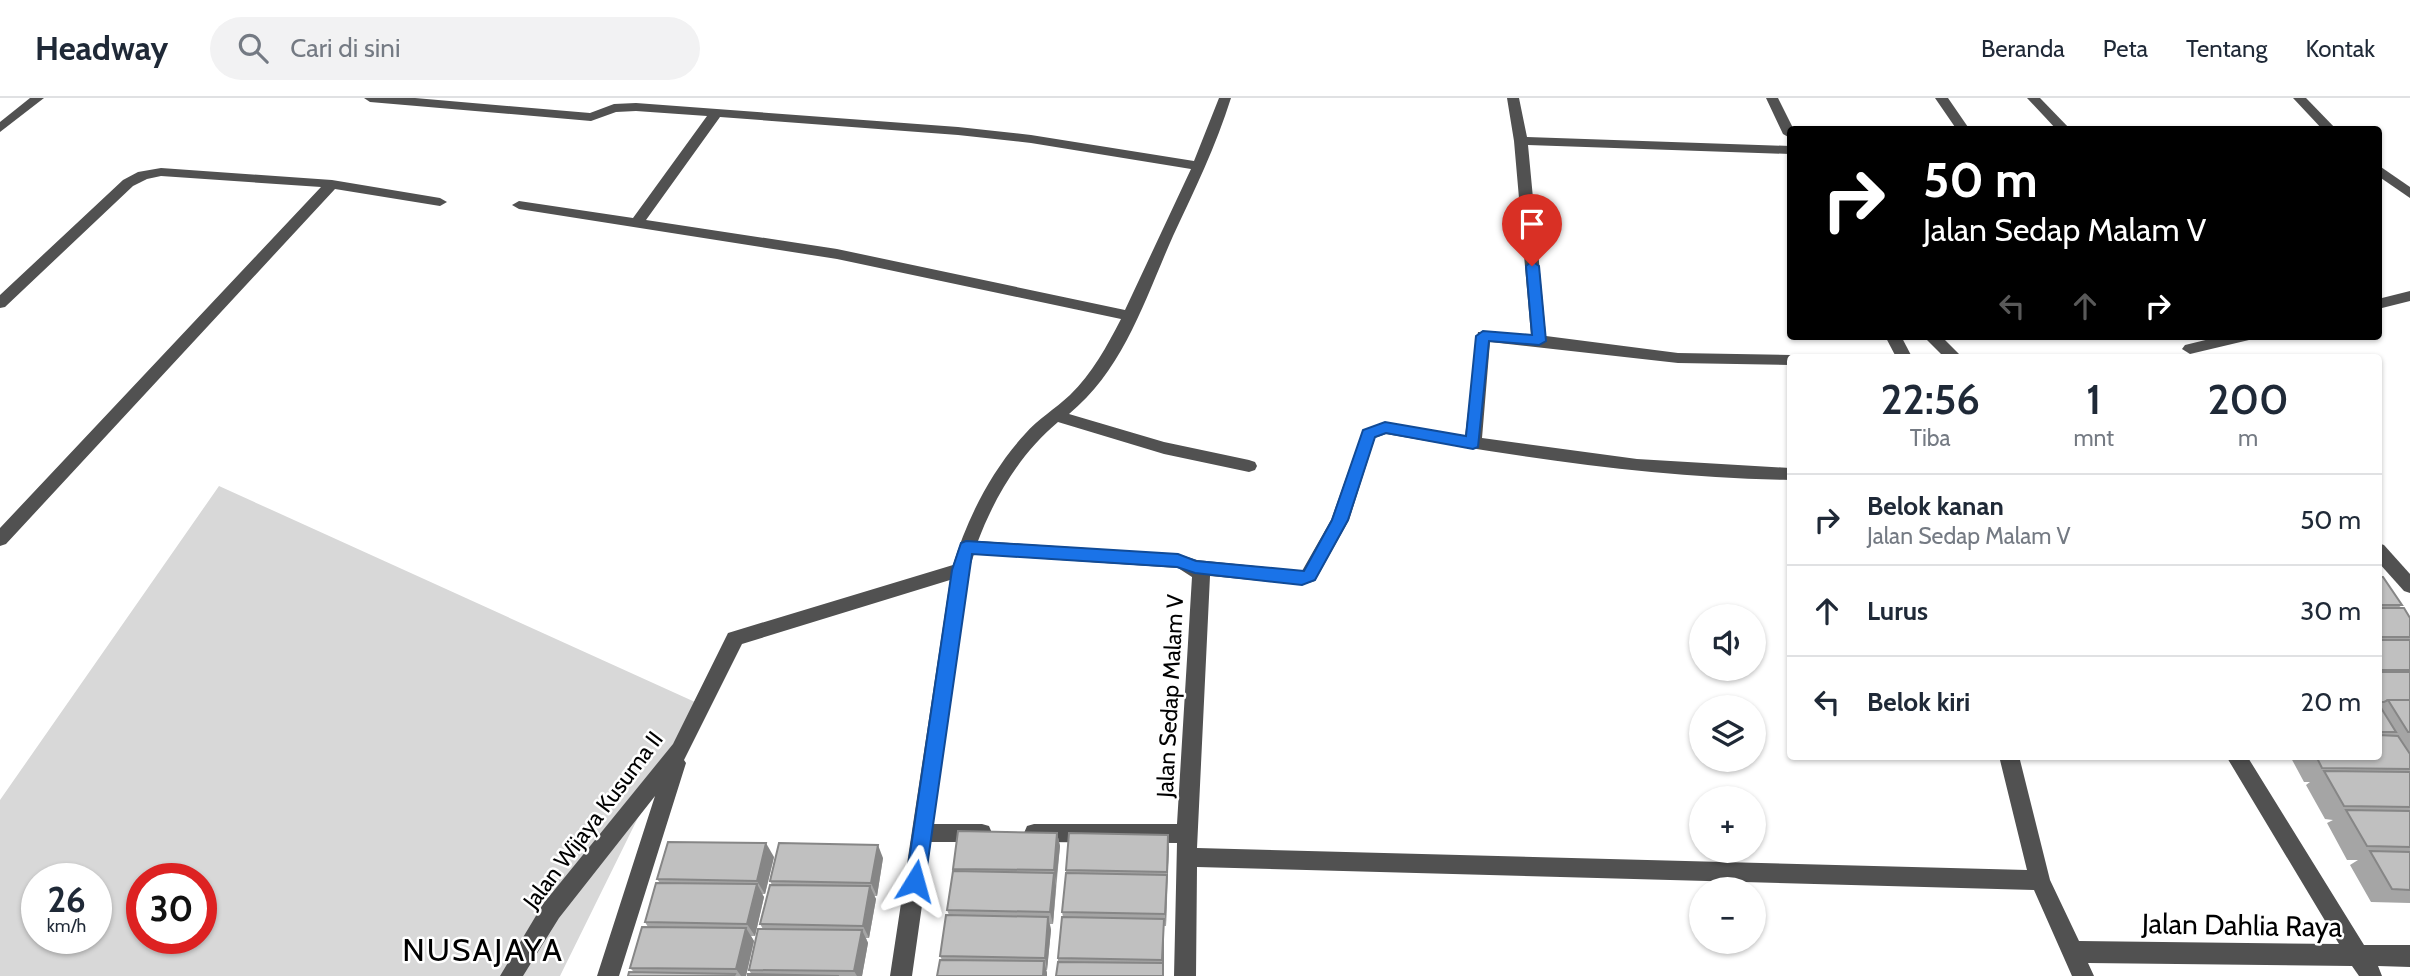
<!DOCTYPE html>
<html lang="id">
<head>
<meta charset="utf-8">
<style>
  :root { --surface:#fff; --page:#f2f2f3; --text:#1f2937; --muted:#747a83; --line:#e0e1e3 }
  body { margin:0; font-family:Cabin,sans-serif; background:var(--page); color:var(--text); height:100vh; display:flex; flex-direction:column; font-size:26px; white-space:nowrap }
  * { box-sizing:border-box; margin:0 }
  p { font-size:23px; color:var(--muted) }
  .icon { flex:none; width:38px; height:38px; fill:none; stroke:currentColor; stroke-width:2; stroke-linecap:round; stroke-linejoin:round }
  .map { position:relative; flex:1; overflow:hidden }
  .details { position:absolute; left:1787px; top:256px; width:595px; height:406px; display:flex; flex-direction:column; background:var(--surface); border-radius:7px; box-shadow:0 2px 5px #0004 }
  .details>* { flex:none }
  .hud { position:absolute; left:1787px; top:28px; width:595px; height:214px; border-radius:7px; box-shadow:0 2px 5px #0004; background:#000; color:#fff; overflow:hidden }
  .tools { position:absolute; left:1689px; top:506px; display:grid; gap:14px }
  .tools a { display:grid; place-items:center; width:77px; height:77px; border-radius:50%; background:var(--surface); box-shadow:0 2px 5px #0004; font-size:35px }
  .speed { position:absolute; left:21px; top:765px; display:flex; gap:14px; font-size:35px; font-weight:700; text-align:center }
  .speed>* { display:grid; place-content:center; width:91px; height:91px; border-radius:50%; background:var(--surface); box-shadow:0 2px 5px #0004; line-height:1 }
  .speed small { font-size:18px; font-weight:400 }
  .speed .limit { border:10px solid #d22; background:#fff; color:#111 }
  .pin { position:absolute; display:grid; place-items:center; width:60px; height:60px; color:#fff; margin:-72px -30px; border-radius:50% 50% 50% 0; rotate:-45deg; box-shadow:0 0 7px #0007 }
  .pin .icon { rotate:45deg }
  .me { position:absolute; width:77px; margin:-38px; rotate:8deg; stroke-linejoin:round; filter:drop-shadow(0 0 5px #0008) }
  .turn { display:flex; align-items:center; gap:24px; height:147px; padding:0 21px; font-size:32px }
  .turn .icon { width:91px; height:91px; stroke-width:2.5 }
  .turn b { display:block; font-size:49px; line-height:60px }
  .lanes { display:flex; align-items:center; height:66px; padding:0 21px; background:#0003; justify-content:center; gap:35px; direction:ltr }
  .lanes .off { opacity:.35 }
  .eta { display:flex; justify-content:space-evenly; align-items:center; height:119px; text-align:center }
  .eta b { font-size:42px; font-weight:600; line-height:49px }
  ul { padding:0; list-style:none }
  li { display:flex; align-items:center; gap:21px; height:91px; padding:0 21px; border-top:2px solid var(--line) }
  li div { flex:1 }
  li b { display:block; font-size:26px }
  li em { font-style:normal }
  header { display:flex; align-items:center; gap:42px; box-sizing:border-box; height:98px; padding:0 35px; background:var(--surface); border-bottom:2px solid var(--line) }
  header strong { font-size:33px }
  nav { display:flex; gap:38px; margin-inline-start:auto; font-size:24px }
  .search { width:490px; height:63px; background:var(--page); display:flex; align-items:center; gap:18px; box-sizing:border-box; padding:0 24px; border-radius:38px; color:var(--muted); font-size:26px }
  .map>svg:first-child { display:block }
</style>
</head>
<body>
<header>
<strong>Headway</strong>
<div class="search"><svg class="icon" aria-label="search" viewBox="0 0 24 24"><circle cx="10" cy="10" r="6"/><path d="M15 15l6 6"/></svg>Cari di sini</div>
<nav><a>Beranda</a><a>Peta</a><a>Tentang</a><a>Kontak</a></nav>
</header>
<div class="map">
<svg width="2410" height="878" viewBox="0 0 2410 878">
  <rect width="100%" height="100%" fill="#fff"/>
  <!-- green -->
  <path fill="#d8d8d8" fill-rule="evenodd" d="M219 388 695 604 560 878H0V702ZM37 780H96V840H37ZM142 780H201V840H142Z"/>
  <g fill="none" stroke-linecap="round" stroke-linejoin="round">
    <!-- minor -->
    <g fill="#515151" fill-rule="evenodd">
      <path d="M30 0H44L0 34V24Z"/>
      <path d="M364 0H415L590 15 614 6 636 5 958 29 1031 37 1194 63 1219 0H1231C1216 48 1194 93 1173 138 1145 201 1124 271 1069 316L1164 344 1249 362 1255 364 1257 368 1255 372 1249 374 1164 356 1058 324C1021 355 995 398 978 443L1178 456 1197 462 1302 473 1331 422 1363 332 1385 324 1465 338 1478 234 1531 237 1514 43 1507 0H1519L1527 39 1790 48V56L1528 47 1546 238 1678 255 1790 257 1796 259H1790V267L1678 265 1490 244 1482 340 1637 361 1790 370V382C1654 380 1520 359 1386 336L1375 340 1349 422 1315 483 1302 487 1210 478 1197 750 2027 772 1999 658H2019L2050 782 2079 843 2339 846 2226 658H2247L2364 847H2410V869L2378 868 2382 878H2359L2352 868 2088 865 2094 878H2072L2034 792 1197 769 1196 878H1174L1177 745 1034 744 1027 742 1024 735 1027 728 1034 726H1177L1192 479 1178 470 974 456 969 472 933 726H982L989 728 992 735 989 742 982 744H931L912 878H890L950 482 742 546 684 662 686 665 619 878H597L655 698 559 820 523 878H500L543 806 673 646 728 535 953 467C967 421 991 373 1025 336 1038 321 1055 311 1070 297 1092 276 1107 248 1121 221L837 161 519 111 512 107 519 103 633 120 707 18 636 13 616 14 591 23 370 4ZM720 19 958 37 1031 45 1191 71 1125 212 837 151 646 122Z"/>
      <path d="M1766 0H1778L1794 32H1790V40L1783 36Z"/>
      <path d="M1935 0H1948L1970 32H1957Z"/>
      <path d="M2027 0H2040L2071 32H2057Z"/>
      <path d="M2293 0H2306L2337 32H2323Z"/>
      <path d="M2378 67 2410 89V100L2378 78Z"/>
      <path d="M161 70 332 82 440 100 447 104 440 108 335 91 6 446 0 448V430L321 89 161 78 147 81 133 88 5 209 0 210V197L123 82 138 74Z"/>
      <path d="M2410 193V203L2378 211V201Z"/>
      <path d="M1885 238H1901L1912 259H1896Z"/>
      <path d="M1923 238H1941L1962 259H1944Z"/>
      <path d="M2222 238H2252L2249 242 2190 256 2182 251 2185 247Z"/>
      <path d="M2378 445 2384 447 2410 476V495L2404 493 2378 464Z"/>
    </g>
  </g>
  <!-- wall -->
  <g fill="#a5a5a5">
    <path d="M2378 479 2402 507 2398 510 2410 520V805L2371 804 2350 767 2358 762H2347L2327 725 2333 722 2325 721 2306 687 2310 684H2304L2290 658H2378Z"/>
    <path d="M1057 735 1060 748 1053 826H1050L1051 832 1047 872H1046L1047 875 942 862 940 858 949 817 947 812 954 773 953 771Z"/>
    <path d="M1169 750 1166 828H1164V878H1056L1063 819 1062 814 1066 772Z"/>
    <path d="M774 759 765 796H762L764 799 755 838H751L754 843 746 878H628L635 875 630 870 648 829 645 824 660 785 657 781Z"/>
    <path d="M883 760 877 798H874L876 801 869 840H866L868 845 862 878H748L752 877 749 872 763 831 760 826 772 787 770 783Z"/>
  </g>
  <!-- shaded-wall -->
  <g fill="#868686">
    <path d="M1057 735 1060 748 1056 785 1054 772Z"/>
    <path d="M1168 737 1169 750 1167 787V774Z"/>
    <path d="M766 745 774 759 765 796 757 783Z"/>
    <path d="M878 747 883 760 877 798 871 785Z"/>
    <path d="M1054 775 1056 788 1053 826 1050 814Z"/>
    <path d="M1167 777V790L1166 828 1165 816Z"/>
    <path d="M757 786 764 799 755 838 747 826Z"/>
    <path d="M870 788 876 801 869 840 863 828Z"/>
    <path d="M1048 819 1051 832 1047 872 1045 860Z"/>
    <path d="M1164 821V878H1163L1162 862Z"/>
    <path d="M746 830 754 843 746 878H741L736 871Z"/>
    <path d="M862 832 868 845 862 878H857L854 873Z"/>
    <path d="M1044 863 1047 875V878H1043Z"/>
  </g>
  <!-- building -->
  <g fill="#c0c0c0" stroke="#868686" stroke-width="2">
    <path d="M2378 479H2383L2402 507H2378Z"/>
    <path d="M2378 510H2404L2410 520V539H2378Z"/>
    <rect x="2378" y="542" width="32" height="30"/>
    <path d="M2378 574H2410V602H2388L2384 604H2378Z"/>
    <path d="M2388 602H2410V634H2408Z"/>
    <path d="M2378 605 2396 634H2378Z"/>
    <path d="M2378 637 2398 638 2410 656V671L2322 670 2316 658H2378Z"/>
    <path d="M2324 673 2410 674V709L2344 708Z"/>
    <path d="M2346 712 2410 713V749L2367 748Z"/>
    <path d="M958 733 1057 735 1054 772 953 771Z"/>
    <path d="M1069 735 1168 737 1167 774 1066 772Z"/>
    <path d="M668 744 766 745 757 783 657 781Z"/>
    <path d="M779 745 878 747 871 785 770 783Z"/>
    <path d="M2370 753 2410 754V792L2392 791Z"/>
    <path d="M953 773 1054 775 1050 814 947 812Z"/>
    <path d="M1066 775 1167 777 1165 816 1062 814Z"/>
    <path d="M656 785 757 786 747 826 645 824Z"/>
    <path d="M770 787 870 788 863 828 760 826Z"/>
    <path d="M946 817 1048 819 1045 860 940 858Z"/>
    <path d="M1062 819 1164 821 1162 862 1058 860Z"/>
    <path d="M642 829 746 830 736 871 630 870Z"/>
    <path d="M758 831 862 832 854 873 749 872Z"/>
    <path d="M940 862 1044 863 1043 878H937Z"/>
    <path d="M1058 864 1163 865V878H1056Z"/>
    <path d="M629 874 735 876 734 878H628Z"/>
    <path d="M748 876 839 878H748Z"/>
  </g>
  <!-- route -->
  <path fill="#1a73e8" stroke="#114b97" stroke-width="2" d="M1532 163 1539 168 1546 243 1539 247 1489 243 1478 349 1473 351 1386 335 1375 339 1348 422 1315 482 1302 487 1195 475 1177 469 972 456 925 783 922 789 915 792 908 789 906 783 952 472 961 445 966 443 1178 456 1196 463 1304 473 1332 422 1363 332 1385 324 1466 338 1476 238 1483 233 1532 237 1526 168Z"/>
  <g text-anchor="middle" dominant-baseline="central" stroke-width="5" stroke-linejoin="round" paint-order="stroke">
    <!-- street labels -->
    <g font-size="23" fill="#000" stroke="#fff">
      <text transform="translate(1170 598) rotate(-87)">Jalan Sedap Malam V</text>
      <text transform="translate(593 722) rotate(-53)">Jalan Wijaya Kusuma II</text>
    </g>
    <!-- near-street labels -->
    <g font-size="28" fill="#000" stroke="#fff">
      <text transform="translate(2242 827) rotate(1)">Jalan Dahlia Raya</text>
    </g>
    <!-- near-quarter labels -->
    <g font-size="32" letter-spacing="2" fill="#000" stroke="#fff">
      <text x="483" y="851">NUSAJAYA</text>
    </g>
  </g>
</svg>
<div class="tools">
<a><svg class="icon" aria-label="sound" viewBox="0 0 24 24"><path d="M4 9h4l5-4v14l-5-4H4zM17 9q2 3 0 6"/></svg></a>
<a><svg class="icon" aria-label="layers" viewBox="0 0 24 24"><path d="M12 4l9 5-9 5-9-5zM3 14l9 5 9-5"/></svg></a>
<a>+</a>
<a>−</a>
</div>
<div class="speed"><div>26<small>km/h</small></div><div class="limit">30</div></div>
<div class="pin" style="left:1532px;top:168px;background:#d93025"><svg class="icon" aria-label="arrive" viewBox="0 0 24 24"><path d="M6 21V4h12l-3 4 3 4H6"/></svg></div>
<svg class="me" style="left:915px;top:783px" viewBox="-20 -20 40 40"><path d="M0-17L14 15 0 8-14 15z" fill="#1a73e8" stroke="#fff" stroke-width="4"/></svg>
<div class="hud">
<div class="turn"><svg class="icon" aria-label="right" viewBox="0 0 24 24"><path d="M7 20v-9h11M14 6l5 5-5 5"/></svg><div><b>50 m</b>Jalan Sedap Malam V</div></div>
<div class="lanes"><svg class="icon off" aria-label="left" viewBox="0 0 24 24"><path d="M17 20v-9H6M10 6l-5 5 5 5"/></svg><svg class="icon off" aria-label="ahead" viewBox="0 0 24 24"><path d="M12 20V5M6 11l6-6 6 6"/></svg><svg class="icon" aria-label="right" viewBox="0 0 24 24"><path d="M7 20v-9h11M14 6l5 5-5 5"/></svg></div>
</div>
<section class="details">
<div class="eta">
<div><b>22:56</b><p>Tiba</p></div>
<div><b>1</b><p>mnt</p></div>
<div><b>200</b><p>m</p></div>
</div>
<ul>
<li><svg class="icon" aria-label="right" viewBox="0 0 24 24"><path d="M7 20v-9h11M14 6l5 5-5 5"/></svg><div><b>Belok kanan</b><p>Jalan Sedap Malam V</p></div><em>50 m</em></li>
<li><svg class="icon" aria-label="ahead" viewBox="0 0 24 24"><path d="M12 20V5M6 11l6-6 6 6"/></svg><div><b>Lurus</b></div><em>30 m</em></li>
<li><svg class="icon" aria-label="left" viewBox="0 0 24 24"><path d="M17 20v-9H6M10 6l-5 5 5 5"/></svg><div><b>Belok kiri</b></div><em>20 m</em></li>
</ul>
</section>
</div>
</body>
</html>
